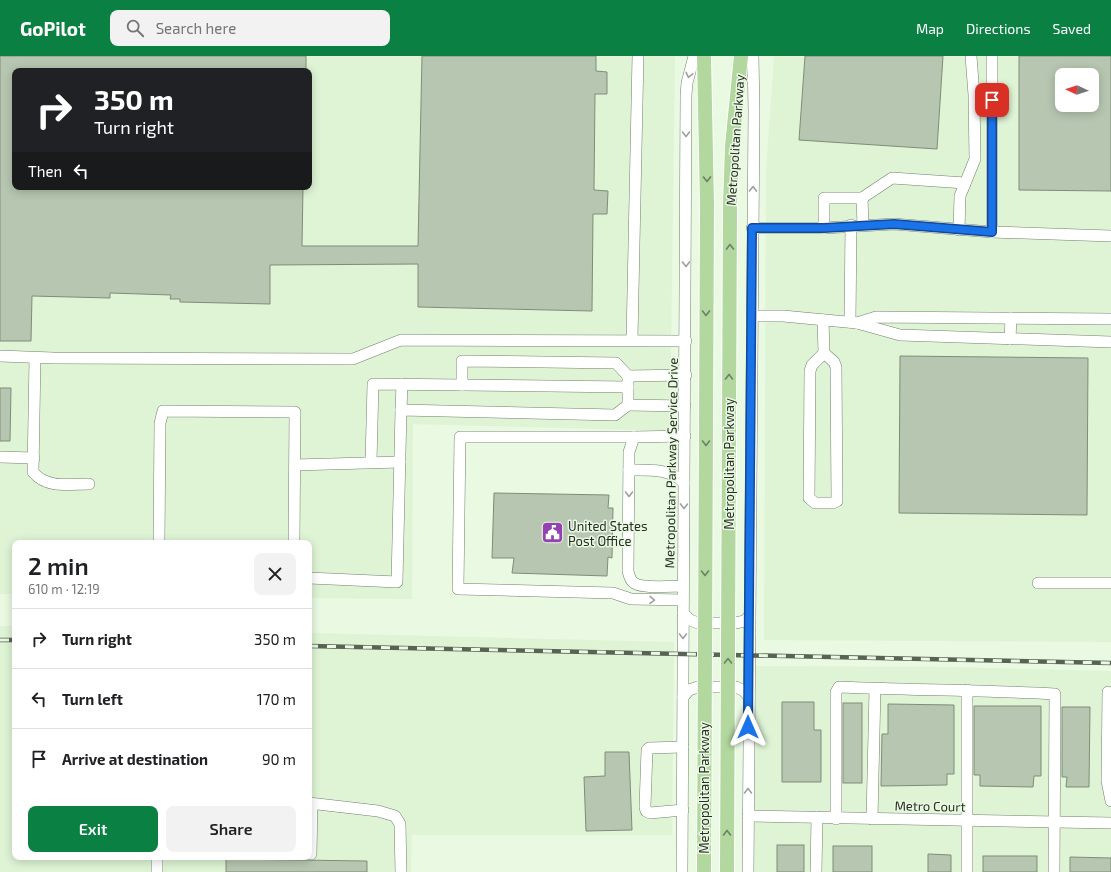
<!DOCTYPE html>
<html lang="en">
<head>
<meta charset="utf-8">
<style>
  :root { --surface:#fff; --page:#f2f2f2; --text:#202124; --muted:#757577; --line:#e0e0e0; --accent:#0b8043 }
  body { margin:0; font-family:"Exo 2",sans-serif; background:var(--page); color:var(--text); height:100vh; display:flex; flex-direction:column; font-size:15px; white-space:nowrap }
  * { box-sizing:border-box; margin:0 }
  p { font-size:13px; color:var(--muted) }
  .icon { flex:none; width:22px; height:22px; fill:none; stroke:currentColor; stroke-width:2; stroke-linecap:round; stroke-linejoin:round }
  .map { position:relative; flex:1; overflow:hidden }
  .side { position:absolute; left:12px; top:484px; width:300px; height:320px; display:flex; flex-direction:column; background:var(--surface); border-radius:8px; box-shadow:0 2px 10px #0003 }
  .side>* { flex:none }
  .hud { position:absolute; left:12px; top:12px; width:300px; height:122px; border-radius:8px; box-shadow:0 2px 10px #0003; background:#202124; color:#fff; overflow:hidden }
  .needle { width:26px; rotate:273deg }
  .buttons { position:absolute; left:1055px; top:12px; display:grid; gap:8px }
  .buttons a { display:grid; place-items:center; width:44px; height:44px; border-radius:8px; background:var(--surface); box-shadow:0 2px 10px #0003; font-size:20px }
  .pin { position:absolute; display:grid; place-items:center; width:34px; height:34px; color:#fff; margin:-17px; border-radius:8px; box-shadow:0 2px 6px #0006 }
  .me { position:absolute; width:44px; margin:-22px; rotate:0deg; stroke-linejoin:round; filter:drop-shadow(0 0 3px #0008) }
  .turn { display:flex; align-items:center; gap:14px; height:84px; padding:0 16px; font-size:18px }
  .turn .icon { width:52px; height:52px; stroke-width:2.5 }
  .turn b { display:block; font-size:28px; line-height:34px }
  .then { display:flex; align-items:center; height:38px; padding:0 16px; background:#0003; gap:8px; font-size:15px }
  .round { display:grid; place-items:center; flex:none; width:42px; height:42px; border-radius:8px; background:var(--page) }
  .overview { display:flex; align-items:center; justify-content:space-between; height:68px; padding:0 16px }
  h1 { font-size:24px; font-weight:600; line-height:30px }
  .action { display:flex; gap:8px; margin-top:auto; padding:8px 16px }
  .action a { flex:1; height:46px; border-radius:8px; background:var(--accent); color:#fff; font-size:16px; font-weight:600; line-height:46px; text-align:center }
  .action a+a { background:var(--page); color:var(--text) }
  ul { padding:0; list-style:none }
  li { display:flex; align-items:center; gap:12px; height:60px; padding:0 16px; border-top:1px solid var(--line) }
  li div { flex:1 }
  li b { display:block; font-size:15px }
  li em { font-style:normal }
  header { display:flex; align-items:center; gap:24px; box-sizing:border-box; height:56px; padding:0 20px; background:var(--accent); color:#fff }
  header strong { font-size:19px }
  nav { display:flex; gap:22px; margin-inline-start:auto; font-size:14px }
  .search { width:280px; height:36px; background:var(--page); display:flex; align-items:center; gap:10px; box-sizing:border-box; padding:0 14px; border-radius:8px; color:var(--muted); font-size:15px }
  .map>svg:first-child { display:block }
</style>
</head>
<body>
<header>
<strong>GoPilot</strong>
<div class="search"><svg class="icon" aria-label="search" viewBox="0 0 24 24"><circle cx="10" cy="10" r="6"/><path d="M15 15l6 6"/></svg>Search here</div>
<nav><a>Map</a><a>Directions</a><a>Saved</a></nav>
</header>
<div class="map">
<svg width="1111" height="816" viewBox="0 0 1111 816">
  <rect width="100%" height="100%" fill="#e9f9e2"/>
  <!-- built -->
  <g fill="#def4d5" fill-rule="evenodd">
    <path d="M0 0H675L670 375 413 368 412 543 309 542V487H15V538H0ZM15 15H309V131H15Z"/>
    <path d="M774 0H1111V586L764 584 766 115ZM1062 19H1092V49H1062Z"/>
    <path d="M0 570H15V801H309V577L674 586 672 779H412L411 816H0Z"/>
    <path d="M756 610 950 611 1111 615V816H754Z"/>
  </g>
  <!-- building -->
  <g fill="#b6c6b0" stroke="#7e8d78" fill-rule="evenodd">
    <path d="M0 0H306V15H15V131H303L302 190H418L422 0H596V15L607 16V38H595L594 134 608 135 607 158H593L592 255 418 251V208L270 209V248L180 246V243H170L171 239 110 237V242L32 240 31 285H0Z"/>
    <path d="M805 0H943L937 93 799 84Z"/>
    <path d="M1019 0H1111V135L1019 134ZM1062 19H1092V49H1062Z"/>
    <path d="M900 300 1088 302 1087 459 899 457Z"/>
    <path d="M0 332H11L10 385H0Z"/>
    <path d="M494 437 609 439 608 452H613L612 502 608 501 607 520 512 517 514 502H492Z"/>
    <path d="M782 646H814V674H821V726H782Z"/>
    <rect x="843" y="647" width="19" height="80"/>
    <path d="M888 648 954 649V718H947V729L881 730 882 678H888Z"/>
    <path d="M974 650H1041V720H1034L1033 731 980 730V719H974Z"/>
    <path d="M1062 651H1090L1089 731H1066L1067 721H1062Z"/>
    <path d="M605 696H629L632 774 586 775 584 721 605 720Z"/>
    <rect x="777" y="789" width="27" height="27"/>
    <rect x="833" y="790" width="39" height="26"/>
    <path d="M928 798 951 799V816H928Z"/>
    <rect x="983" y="800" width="54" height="16"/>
    <path d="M1070 801 1111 802V816H1070Z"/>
    <path d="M226 803 367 805V816H226Z"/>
  </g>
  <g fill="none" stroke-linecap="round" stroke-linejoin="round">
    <defs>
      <g id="minor">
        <path d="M862 142 863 169"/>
        <path d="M752 172H824L894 168 992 176 1111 180"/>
        <path d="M824 172V142H862L892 122 965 127"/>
        <path d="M959 174 960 140 975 103 974 39 971 0"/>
        <path d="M992 176V0"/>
        <path d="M752 260H783L857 267 900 279 1111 286"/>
        <path d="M823 264 824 297 812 309 810 315 809 442 815 447H833L837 445 836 311 834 306 824 297"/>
        <path d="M850 266 851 169"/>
        <path d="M857 267 876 261 1111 263"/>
        <path d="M632 283 638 0"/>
        <path d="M1010 283 1011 262"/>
        <path d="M0 300 53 302 353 303 401 284 686 285"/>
        <path d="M35 302 33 416C47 433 69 428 89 428"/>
        <path d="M462 329V305L616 307 628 320"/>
        <path d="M685 350 628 349V320L686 319"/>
        <path d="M401 354 402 328"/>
        <path d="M634 381H460L458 533 613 537 631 543 683 544"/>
        <path d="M0 401 34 402"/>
        <path d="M371 406 373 328 628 331"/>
        <path d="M295 409 400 406"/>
        <path d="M629 414C648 414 670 412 684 427"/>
        <path d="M159 487 160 367 163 355 295 356 294 487"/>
        <path d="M309 522 397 526 401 354 615 359 628 349"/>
        <path d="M1038 527H1111"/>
        <path d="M683 530C672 530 643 533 634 527 630 524 629 520 628 515L629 396 634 381 685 380"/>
        <path d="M683 557 690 564 698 567H735L745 565 749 560"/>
        <path d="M967 634V816"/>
        <path d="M1108 636 1107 725 1111 745"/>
        <path d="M683 641 689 634 698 631H736L744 635 749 641"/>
        <path d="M309 747 378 755 395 760 400 768 401 816"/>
        <path d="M683 754 650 757 646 755 645 751 647 694 649 692 683 691"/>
        <path d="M748 760 1111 767"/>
        <path d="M836 763V636L839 631C911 634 983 634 1055 638L1054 816"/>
        <path d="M872 763 875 633"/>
        <path d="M309 798H311L312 748"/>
        <path d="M157 816V801"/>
        <path d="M682 816 686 39 687 27 694 0"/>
        <path d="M748 816 754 55 753 0"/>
        <path d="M816 816 817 761"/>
      </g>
      <g id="major">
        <path d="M704 0 707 148"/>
        <path d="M730 149 732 90 741 0"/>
      </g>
    </defs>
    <!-- minor casing -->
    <use href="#minor" stroke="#72816c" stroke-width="12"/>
    <!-- major casing -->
    <use href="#major" stroke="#fff" stroke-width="16"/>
    <!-- minor -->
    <use href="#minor" stroke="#fff" stroke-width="11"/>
    <!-- major -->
    <use href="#major" stroke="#b2d79f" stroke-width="14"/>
    <defs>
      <g id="rail">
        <path d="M0 584H15"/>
        <path d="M309 590 1111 607"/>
      </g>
    </defs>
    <!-- rail casing -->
    <use href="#rail" stroke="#5a6256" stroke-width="4.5"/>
    <!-- rail -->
    <use href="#rail" stroke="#e9f9e2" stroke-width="3" stroke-dasharray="9" stroke-linecap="butt"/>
    <defs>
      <g id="major-bridge">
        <path d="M704 816 707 148"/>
        <path d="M727 816 730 149"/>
      </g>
    </defs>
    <!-- major-bridge casing -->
    <use href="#major-bridge" stroke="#fff" stroke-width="16" stroke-linecap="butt"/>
    <!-- major-bridge -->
    <use href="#major-bridge" stroke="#b2d79f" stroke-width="14"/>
  </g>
  <!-- one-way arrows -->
  <defs><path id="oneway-chevron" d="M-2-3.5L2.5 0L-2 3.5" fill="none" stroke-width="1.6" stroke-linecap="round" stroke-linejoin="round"/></defs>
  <g stroke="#9ea09d">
    <use href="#oneway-chevron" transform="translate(689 19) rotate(104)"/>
    <use href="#oneway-chevron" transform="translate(686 78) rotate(90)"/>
    <use href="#oneway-chevron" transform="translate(753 133) rotate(-89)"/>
    <use href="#oneway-chevron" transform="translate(686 208) rotate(90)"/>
    <use href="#oneway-chevron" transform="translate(629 438) rotate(90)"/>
    <use href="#oneway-chevron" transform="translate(684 450) rotate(91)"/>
    <use href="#oneway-chevron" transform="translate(652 544) rotate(1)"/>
    <use href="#oneway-chevron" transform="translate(683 580) rotate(90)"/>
    <use href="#oneway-chevron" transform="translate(748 735) rotate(-90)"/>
  </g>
  <g stroke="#6c8262">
    <use href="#oneway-chevron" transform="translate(707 123) rotate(89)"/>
    <use href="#oneway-chevron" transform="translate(730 191) rotate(-90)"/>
    <use href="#oneway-chevron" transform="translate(706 257) rotate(90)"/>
    <use href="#oneway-chevron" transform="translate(729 321) rotate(-90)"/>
    <use href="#oneway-chevron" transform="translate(706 387) rotate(90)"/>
    <use href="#oneway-chevron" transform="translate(705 517) rotate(90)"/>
    <use href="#oneway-chevron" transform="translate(728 605) rotate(-90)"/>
    <use href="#oneway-chevron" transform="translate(727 777) rotate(-90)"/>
  </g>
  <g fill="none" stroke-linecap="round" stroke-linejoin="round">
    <defs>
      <path id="route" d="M748 671 752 172H824L894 168 992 176V44"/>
    </defs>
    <!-- route casing -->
    <use href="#route" stroke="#114b97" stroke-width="10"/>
    <!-- route -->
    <use href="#route" stroke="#1a73e8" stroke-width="7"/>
  </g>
  <!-- icons -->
  <defs>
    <symbol id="civic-square" viewBox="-11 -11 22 22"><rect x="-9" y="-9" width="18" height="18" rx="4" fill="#9442b1" stroke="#e9f9e2"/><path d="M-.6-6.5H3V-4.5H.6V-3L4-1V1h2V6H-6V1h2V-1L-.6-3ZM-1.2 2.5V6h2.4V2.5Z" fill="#fff"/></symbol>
  </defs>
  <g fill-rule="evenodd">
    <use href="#civic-square" x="540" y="464" width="25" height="25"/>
  </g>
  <g text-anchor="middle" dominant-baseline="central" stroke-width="3" stroke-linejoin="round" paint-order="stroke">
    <!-- street labels -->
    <g font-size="13" fill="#272d25" stroke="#e9f9e2">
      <text transform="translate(735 84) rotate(-86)">Metropolitan Parkway</text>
      <text transform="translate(671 407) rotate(-89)">Metropolitan Parkway Service Drive</text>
      <text transform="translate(729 408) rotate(-90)">Metropolitan Parkway</text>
      <text transform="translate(704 732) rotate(-90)">Metropolitan Parkway</text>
      <text transform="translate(930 750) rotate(1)">Metro Court</text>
    </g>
    <!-- poi labels -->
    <g font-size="13" fill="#272d25" stroke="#e9f9e2" text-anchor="start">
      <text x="568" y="470">United States<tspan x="568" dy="15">Post Office</tspan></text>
    </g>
  </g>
</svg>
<div class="buttons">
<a><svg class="needle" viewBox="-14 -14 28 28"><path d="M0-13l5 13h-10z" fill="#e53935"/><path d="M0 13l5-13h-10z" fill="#757577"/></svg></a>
</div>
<div class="pin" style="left:992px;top:44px;background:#d93025"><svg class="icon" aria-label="arrive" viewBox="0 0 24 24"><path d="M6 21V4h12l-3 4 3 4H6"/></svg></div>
<svg class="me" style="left:748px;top:671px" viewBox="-20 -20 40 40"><path d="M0-17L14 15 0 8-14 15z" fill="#1a73e8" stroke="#fff" stroke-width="4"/></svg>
<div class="hud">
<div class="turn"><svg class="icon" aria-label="right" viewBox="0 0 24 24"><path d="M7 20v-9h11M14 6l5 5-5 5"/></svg><div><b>350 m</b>Turn right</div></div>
<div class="then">Then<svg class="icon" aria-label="left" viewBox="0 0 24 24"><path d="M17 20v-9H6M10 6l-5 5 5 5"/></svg></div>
</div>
<section class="side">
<div class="overview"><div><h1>2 min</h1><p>610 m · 12:19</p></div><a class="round"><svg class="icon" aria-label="close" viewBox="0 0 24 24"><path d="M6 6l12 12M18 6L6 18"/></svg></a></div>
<ul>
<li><svg class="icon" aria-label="right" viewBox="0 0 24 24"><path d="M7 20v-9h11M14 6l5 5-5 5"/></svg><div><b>Turn right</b></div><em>350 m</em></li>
<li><svg class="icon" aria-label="left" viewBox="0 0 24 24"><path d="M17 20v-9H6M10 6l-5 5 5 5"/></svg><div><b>Turn left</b></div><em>170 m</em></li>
<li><svg class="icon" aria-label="arrive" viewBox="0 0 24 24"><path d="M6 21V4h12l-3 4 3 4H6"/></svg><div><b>Arrive at destination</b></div><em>90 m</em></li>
</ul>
<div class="action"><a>Exit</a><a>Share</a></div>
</section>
</div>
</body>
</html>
